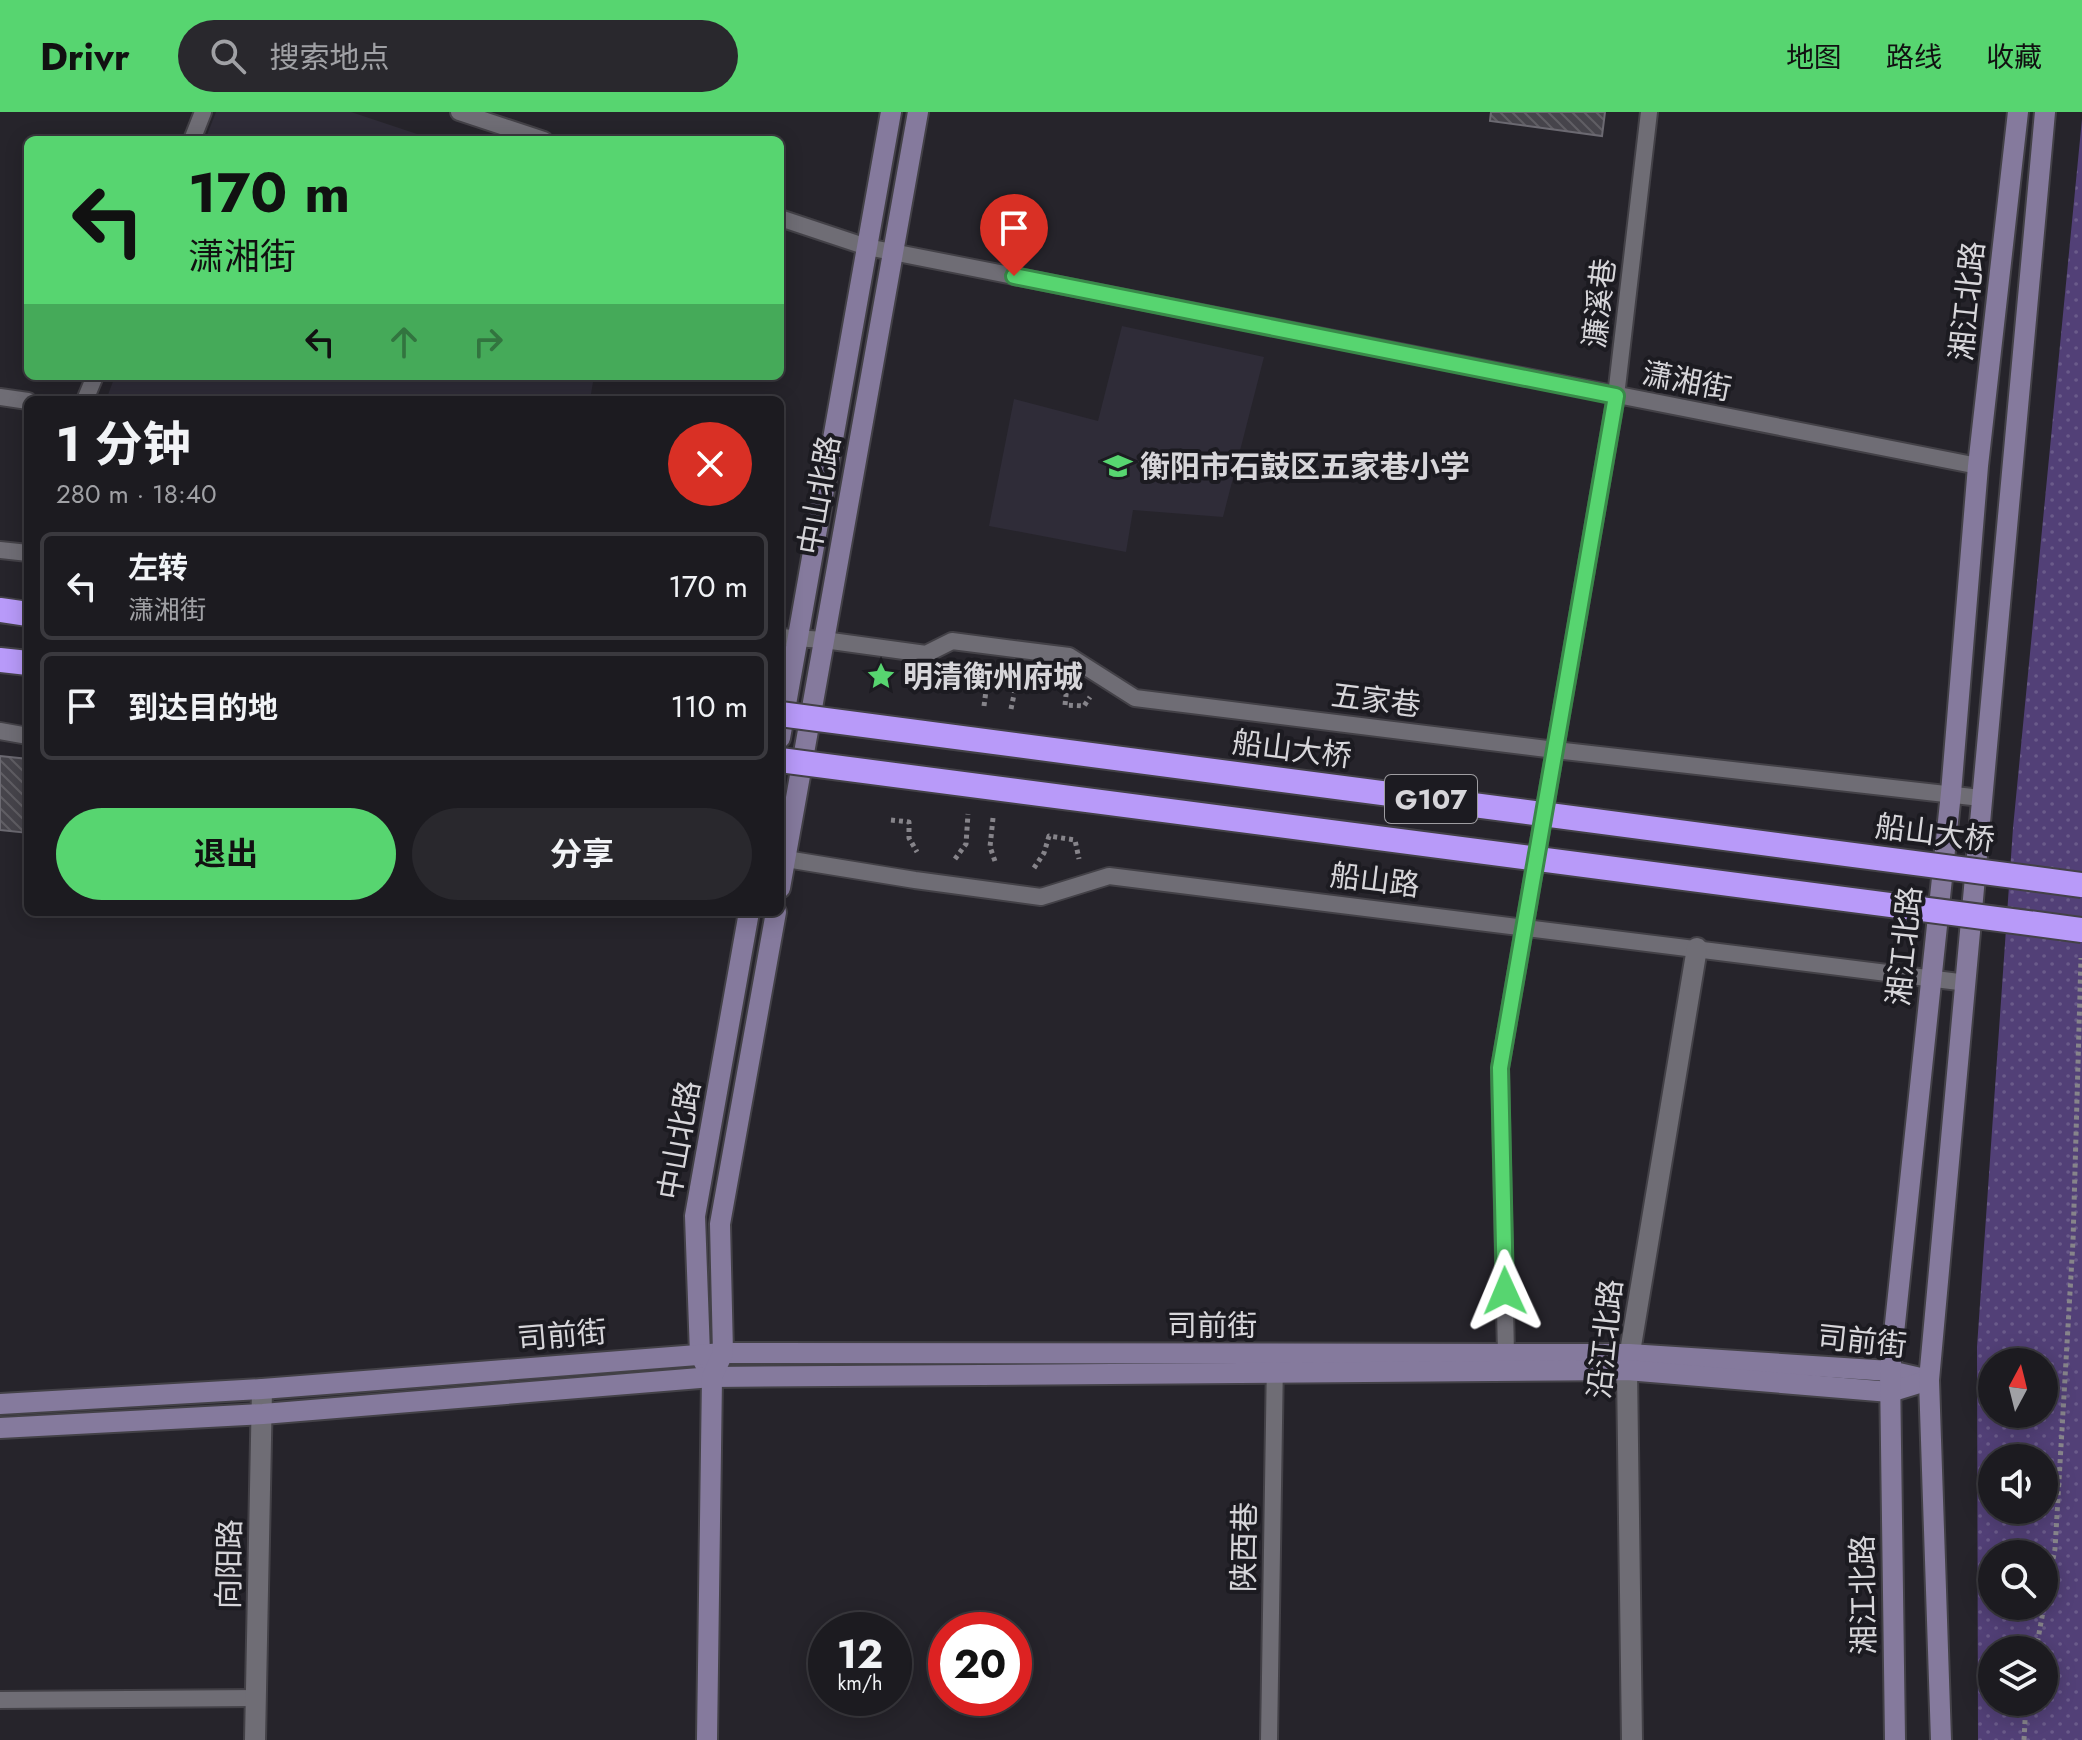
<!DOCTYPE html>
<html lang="zh">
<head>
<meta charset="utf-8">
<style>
  :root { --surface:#1c1b20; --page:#29282d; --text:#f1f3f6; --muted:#a0a1a5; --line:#3a393e; --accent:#57d570 }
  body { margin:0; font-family:Jost,"Noto Sans SC",sans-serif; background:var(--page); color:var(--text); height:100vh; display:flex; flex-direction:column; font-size:30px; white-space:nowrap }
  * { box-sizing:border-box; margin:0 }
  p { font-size:26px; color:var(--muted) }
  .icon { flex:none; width:44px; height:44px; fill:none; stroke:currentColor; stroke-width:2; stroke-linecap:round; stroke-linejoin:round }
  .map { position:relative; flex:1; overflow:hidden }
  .drawer { position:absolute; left:24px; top:284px; width:760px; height:520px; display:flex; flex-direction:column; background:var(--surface); border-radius:12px; box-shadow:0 4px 20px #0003,0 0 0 2px var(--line) }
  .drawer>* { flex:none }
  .top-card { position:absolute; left:24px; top:24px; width:760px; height:244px; border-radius:12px; box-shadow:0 4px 20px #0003,0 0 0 2px var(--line); background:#57d570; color:#111; overflow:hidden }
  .needle { width:52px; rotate:7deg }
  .buttons { position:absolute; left:1978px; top:1236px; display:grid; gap:16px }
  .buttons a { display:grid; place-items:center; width:80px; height:80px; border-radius:50%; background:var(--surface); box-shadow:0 4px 20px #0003,0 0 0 2px var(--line); font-size:40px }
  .speed { position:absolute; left:808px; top:1500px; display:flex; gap:16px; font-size:40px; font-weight:700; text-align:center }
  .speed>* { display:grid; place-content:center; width:104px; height:104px; border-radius:50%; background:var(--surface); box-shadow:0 4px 20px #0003,0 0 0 2px var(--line); line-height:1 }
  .speed small { font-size:20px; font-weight:400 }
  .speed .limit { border:12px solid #d22; background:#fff; color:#111 }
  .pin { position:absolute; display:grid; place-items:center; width:68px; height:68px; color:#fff; margin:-82px -34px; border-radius:50% 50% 50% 0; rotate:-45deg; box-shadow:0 0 8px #0007 }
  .pin .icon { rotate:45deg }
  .me { position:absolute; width:88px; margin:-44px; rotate:359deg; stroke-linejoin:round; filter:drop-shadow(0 0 6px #0008) }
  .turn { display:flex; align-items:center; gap:28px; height:168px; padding:0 32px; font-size:36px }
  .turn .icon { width:104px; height:104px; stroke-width:2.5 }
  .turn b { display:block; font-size:56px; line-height:68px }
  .lanes { display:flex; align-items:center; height:76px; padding:0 32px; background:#0003; justify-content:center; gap:40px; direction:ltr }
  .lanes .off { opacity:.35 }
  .round { display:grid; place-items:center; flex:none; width:84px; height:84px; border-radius:42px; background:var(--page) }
  .headline { display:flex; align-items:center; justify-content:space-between; height:136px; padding:0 32px }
  h1 { font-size:48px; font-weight:700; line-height:60px }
  .cta { display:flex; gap:16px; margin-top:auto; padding:16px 32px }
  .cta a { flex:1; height:92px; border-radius:48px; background:var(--accent); color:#111; font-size:32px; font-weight:700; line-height:92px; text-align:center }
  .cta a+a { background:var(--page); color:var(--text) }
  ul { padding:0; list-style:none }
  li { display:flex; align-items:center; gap:24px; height:108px; margin:0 16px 12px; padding:0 16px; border:4px solid var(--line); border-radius:12px }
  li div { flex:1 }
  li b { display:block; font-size:30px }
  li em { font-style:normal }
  header { display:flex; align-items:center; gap:48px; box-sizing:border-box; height:112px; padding:0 40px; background:var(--accent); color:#111 }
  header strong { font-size:38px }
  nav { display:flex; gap:44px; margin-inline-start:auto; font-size:28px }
  .search { width:560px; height:72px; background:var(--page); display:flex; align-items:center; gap:20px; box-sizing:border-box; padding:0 28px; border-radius:44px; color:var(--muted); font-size:30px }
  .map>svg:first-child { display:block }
</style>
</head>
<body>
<header>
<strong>Drivr</strong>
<div class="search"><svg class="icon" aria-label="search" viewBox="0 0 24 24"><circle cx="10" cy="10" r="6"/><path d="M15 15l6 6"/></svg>搜索地点</div>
<nav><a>地图</a><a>路线</a><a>收藏</a></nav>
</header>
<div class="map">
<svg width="2082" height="1628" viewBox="0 0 2082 1628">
  <defs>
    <pattern id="park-dots" width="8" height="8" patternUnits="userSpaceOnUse" patternTransform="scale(2)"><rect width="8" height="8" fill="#524077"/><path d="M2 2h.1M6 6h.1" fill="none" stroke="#6a5b8a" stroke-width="1.8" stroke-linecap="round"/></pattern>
    <pattern id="building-back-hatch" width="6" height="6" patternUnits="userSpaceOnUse" patternTransform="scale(2)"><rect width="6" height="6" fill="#46444b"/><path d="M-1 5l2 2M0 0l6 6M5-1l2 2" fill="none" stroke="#605e64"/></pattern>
  </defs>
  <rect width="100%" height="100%" fill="#26242b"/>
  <!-- built -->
  <g fill="#2f2c38">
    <path d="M216 0H351L435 28H205Z"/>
    <path d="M1122 214 1264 245 1223 405 1133 398 1126 440 989 414 1014 287 1098 309Z"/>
    <path d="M115 264H594L590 288H106Z"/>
  </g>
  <!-- park -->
  <path fill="url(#park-dots)" fill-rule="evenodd" d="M2082 7V1628H1978L1977 1235 2013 716ZM1992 1250H2044V1302H1992ZM1992 1346H2044V1398H1992ZM1992 1442H2044V1494H1992ZM1992 1538H2044V1590H1992Z"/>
  <!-- building -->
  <g fill="url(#building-back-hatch)" stroke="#6b6971" stroke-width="2">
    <path d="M1491 0H1605L1602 24 1490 9Z"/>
    <path d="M0 644 28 647V721L0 718Z"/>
  </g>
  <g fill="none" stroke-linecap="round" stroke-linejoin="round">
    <defs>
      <g id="lane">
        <path d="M459 0 544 28"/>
        <path d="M192 28 203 0"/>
        <path d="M780 106 867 135 1978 354"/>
        <path d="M0 285 28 289"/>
        <path d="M85 288 95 264"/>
        <path d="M0 438 28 441"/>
        <path d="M780 525 824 528 926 542 952 529 1069 544 1135 586 1555 638 1981 686"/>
        <path d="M0 619 28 624"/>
        <path d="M780 746 915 768 1041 785 1109 764 1967 871"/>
        <path d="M1506 1243 1500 956 1616 284 1649 0"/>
        <path d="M0 1588 256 1586"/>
        <path d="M1269 1628 1275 1248"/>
      </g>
      <g id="street">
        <path d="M255 1628 262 1277"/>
        <path d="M1632 1628 1627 1258 1697 836"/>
      </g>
      <g id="secondary">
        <path d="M780 626 891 0"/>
        <path d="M780 776 918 0"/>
        <path d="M706 1254 700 1242 695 1104 749 800"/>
        <path d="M0 1292 262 1277 723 1241 1629 1242 1890 1259 1929 1268"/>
        <path d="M0 1316 263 1302 712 1265 1627 1258 1890 1280 1929 1268"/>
        <path d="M707 1628 712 1265 723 1241 720 1112 776 800"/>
        <path d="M1895 1628 1890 1259 1951 681 1978 354 2018 0"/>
        <path d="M1941 1628 1929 1268 2045 0"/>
      </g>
      <g id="highway">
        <path d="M0 498 28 502"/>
        <path d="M0 548 28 551"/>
      </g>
    </defs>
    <!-- lane casing -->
    <use href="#lane" stroke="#434147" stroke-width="20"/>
    <!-- street casing -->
    <use href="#street" stroke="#434147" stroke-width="24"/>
    <!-- secondary casing -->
    <use href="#secondary" stroke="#434147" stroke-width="24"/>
    <!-- highway casing -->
    <use href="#highway" stroke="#434147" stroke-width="28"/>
    <!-- path -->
    <g stroke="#86848a" stroke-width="5" stroke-dasharray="4 4" stroke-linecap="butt">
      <path d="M903 572 923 575 927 565"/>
      <path d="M1067 573 1065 593 1084 594 1090 585"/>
      <path d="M984 594 987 571 985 559"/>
      <path d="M1011 597 1018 563"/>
      <path d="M993 706 990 735 996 752"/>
      <path d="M891 708 909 710V726L917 740"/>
      <path d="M955 747 966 732 968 702"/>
      <path d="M1034 756 1044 741 1049 724 1075 728 1079 747"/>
      <path d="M2044 1494 2055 1437 2073 1129 2081 846"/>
      <path d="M2036 1538 2044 1494"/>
      <path d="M2024 1628 2026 1590"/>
    </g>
    <!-- lane -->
    <use href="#lane" stroke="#6f6d75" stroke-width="16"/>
    <!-- street -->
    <use href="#street" stroke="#6f6d75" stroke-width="20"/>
    <!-- secondary -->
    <use href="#secondary" stroke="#857a9d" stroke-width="20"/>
    <!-- highway -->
    <use href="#highway" stroke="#b89af9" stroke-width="24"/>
    <defs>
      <g id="highway-bridge">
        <path d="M780 602 2082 773"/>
        <path d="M780 648 2082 818"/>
      </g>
    </defs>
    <!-- highway-bridge casing -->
    <use href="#highway-bridge" stroke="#434147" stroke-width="28" stroke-linecap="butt"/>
    <!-- highway-bridge -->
    <use href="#highway-bridge" stroke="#b89af9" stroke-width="24"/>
  </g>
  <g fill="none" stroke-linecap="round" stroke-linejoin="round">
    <defs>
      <path id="route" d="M1014 164 1616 284 1500 956 1505 1179"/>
    </defs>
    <!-- route casing -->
    <use href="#route" stroke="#398a49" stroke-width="20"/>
    <!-- route -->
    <use href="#route" stroke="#57d570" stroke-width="14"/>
  </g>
  <!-- icons -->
  <defs>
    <symbol id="school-bare" viewBox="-9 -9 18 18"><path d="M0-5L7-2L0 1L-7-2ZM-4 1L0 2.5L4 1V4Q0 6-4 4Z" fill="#57d570" stroke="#1c1b21" stroke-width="2.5" paint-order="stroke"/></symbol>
    <symbol id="sight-bare" viewBox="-9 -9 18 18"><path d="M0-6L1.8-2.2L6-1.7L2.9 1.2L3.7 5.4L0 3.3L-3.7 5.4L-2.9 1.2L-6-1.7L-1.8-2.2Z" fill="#57d570" stroke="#1c1b21" stroke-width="2.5" paint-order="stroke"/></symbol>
  </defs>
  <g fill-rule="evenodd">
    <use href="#school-bare" x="1098" y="334" width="40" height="40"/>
    <use href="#sight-bare" x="861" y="544" width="40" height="40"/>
  </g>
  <g text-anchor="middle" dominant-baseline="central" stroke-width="8" stroke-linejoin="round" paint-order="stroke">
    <!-- shield labels -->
    <rect fill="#1c1b21" stroke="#9f9ea2" stroke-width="2" x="1385" y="663" width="92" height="48" rx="6"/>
    <g font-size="28" font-weight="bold" fill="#d7d6da">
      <text x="1431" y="687">G107</text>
    </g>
    <!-- street labels -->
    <g font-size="30" fill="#d7d6da" stroke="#1c1b21">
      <text transform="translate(1967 189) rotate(-84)">湘江北路</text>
      <text transform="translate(1599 191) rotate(-83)">濂溪巷</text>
      <text transform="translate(1687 269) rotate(11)">潇湘街</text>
      <text transform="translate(819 383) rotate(-80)">中山北路</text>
      <text transform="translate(1376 588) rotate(7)">五家巷</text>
      <text transform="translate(1292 637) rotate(7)">船山大桥</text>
      <text transform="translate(1935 721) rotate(7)">船山大桥</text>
      <text transform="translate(1375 768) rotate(7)">船山路</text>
      <text transform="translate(1904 834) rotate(-84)">湘江北路</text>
      <text transform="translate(679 1028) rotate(-80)">中山北路</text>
      <text x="1212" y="1213">司前街</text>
      <text transform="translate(562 1223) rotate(-5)">司前街</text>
      <text transform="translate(1605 1227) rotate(-84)">沿江北路</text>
      <text transform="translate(1862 1229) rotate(6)">司前街</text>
      <text transform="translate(1244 1435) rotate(-89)">陕西巷</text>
      <text transform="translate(229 1452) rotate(-89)">向阳路</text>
      <text transform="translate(1863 1483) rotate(-91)">湘江北路</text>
    </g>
    <!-- poi labels -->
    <g font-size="30" font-weight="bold" fill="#d7d6da" stroke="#1c1b21" text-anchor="start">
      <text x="1140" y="354">衡阳市石鼓区五家巷小学</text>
      <text x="903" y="564">明清衡州府城</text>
    </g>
  </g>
</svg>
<div class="buttons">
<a><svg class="needle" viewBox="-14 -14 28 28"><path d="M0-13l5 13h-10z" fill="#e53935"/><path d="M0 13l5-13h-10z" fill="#a0a1a5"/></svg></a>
<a><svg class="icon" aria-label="sound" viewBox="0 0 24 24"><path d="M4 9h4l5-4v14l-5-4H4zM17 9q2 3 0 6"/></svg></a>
<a><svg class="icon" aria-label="search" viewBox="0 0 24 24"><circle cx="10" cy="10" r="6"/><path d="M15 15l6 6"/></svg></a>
<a><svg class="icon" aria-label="layers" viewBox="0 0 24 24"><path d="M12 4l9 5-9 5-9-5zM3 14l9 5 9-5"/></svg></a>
</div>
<div class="speed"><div>12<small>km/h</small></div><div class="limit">20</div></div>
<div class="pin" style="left:1014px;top:164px;background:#d93025"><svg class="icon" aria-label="arrive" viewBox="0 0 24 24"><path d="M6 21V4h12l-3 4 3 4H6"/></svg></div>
<svg class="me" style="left:1505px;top:1179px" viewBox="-20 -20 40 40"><path d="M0-17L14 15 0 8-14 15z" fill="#57d570" stroke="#fff" stroke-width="4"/></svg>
<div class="top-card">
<div class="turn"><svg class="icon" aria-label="left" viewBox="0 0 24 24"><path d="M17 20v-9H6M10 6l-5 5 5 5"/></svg><div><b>170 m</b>潇湘街</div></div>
<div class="lanes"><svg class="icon" aria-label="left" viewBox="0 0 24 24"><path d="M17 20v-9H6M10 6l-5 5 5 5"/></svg><svg class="icon off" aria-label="ahead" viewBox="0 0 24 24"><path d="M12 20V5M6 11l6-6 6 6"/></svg><svg class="icon off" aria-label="right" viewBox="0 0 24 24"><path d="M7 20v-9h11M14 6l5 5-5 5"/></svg></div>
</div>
<section class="drawer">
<div class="headline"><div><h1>1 分钟</h1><p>280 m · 18:40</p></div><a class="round" style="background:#d93025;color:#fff"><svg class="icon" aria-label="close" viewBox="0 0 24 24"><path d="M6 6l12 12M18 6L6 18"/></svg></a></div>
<ul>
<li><svg class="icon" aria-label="left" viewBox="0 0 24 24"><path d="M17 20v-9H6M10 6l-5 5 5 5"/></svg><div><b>左转</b><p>潇湘街</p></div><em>170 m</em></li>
<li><svg class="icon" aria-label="arrive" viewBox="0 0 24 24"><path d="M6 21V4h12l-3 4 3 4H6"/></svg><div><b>到达目的地</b></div><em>110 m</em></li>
</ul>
<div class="cta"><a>退出</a><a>分享</a></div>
</section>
</div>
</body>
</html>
